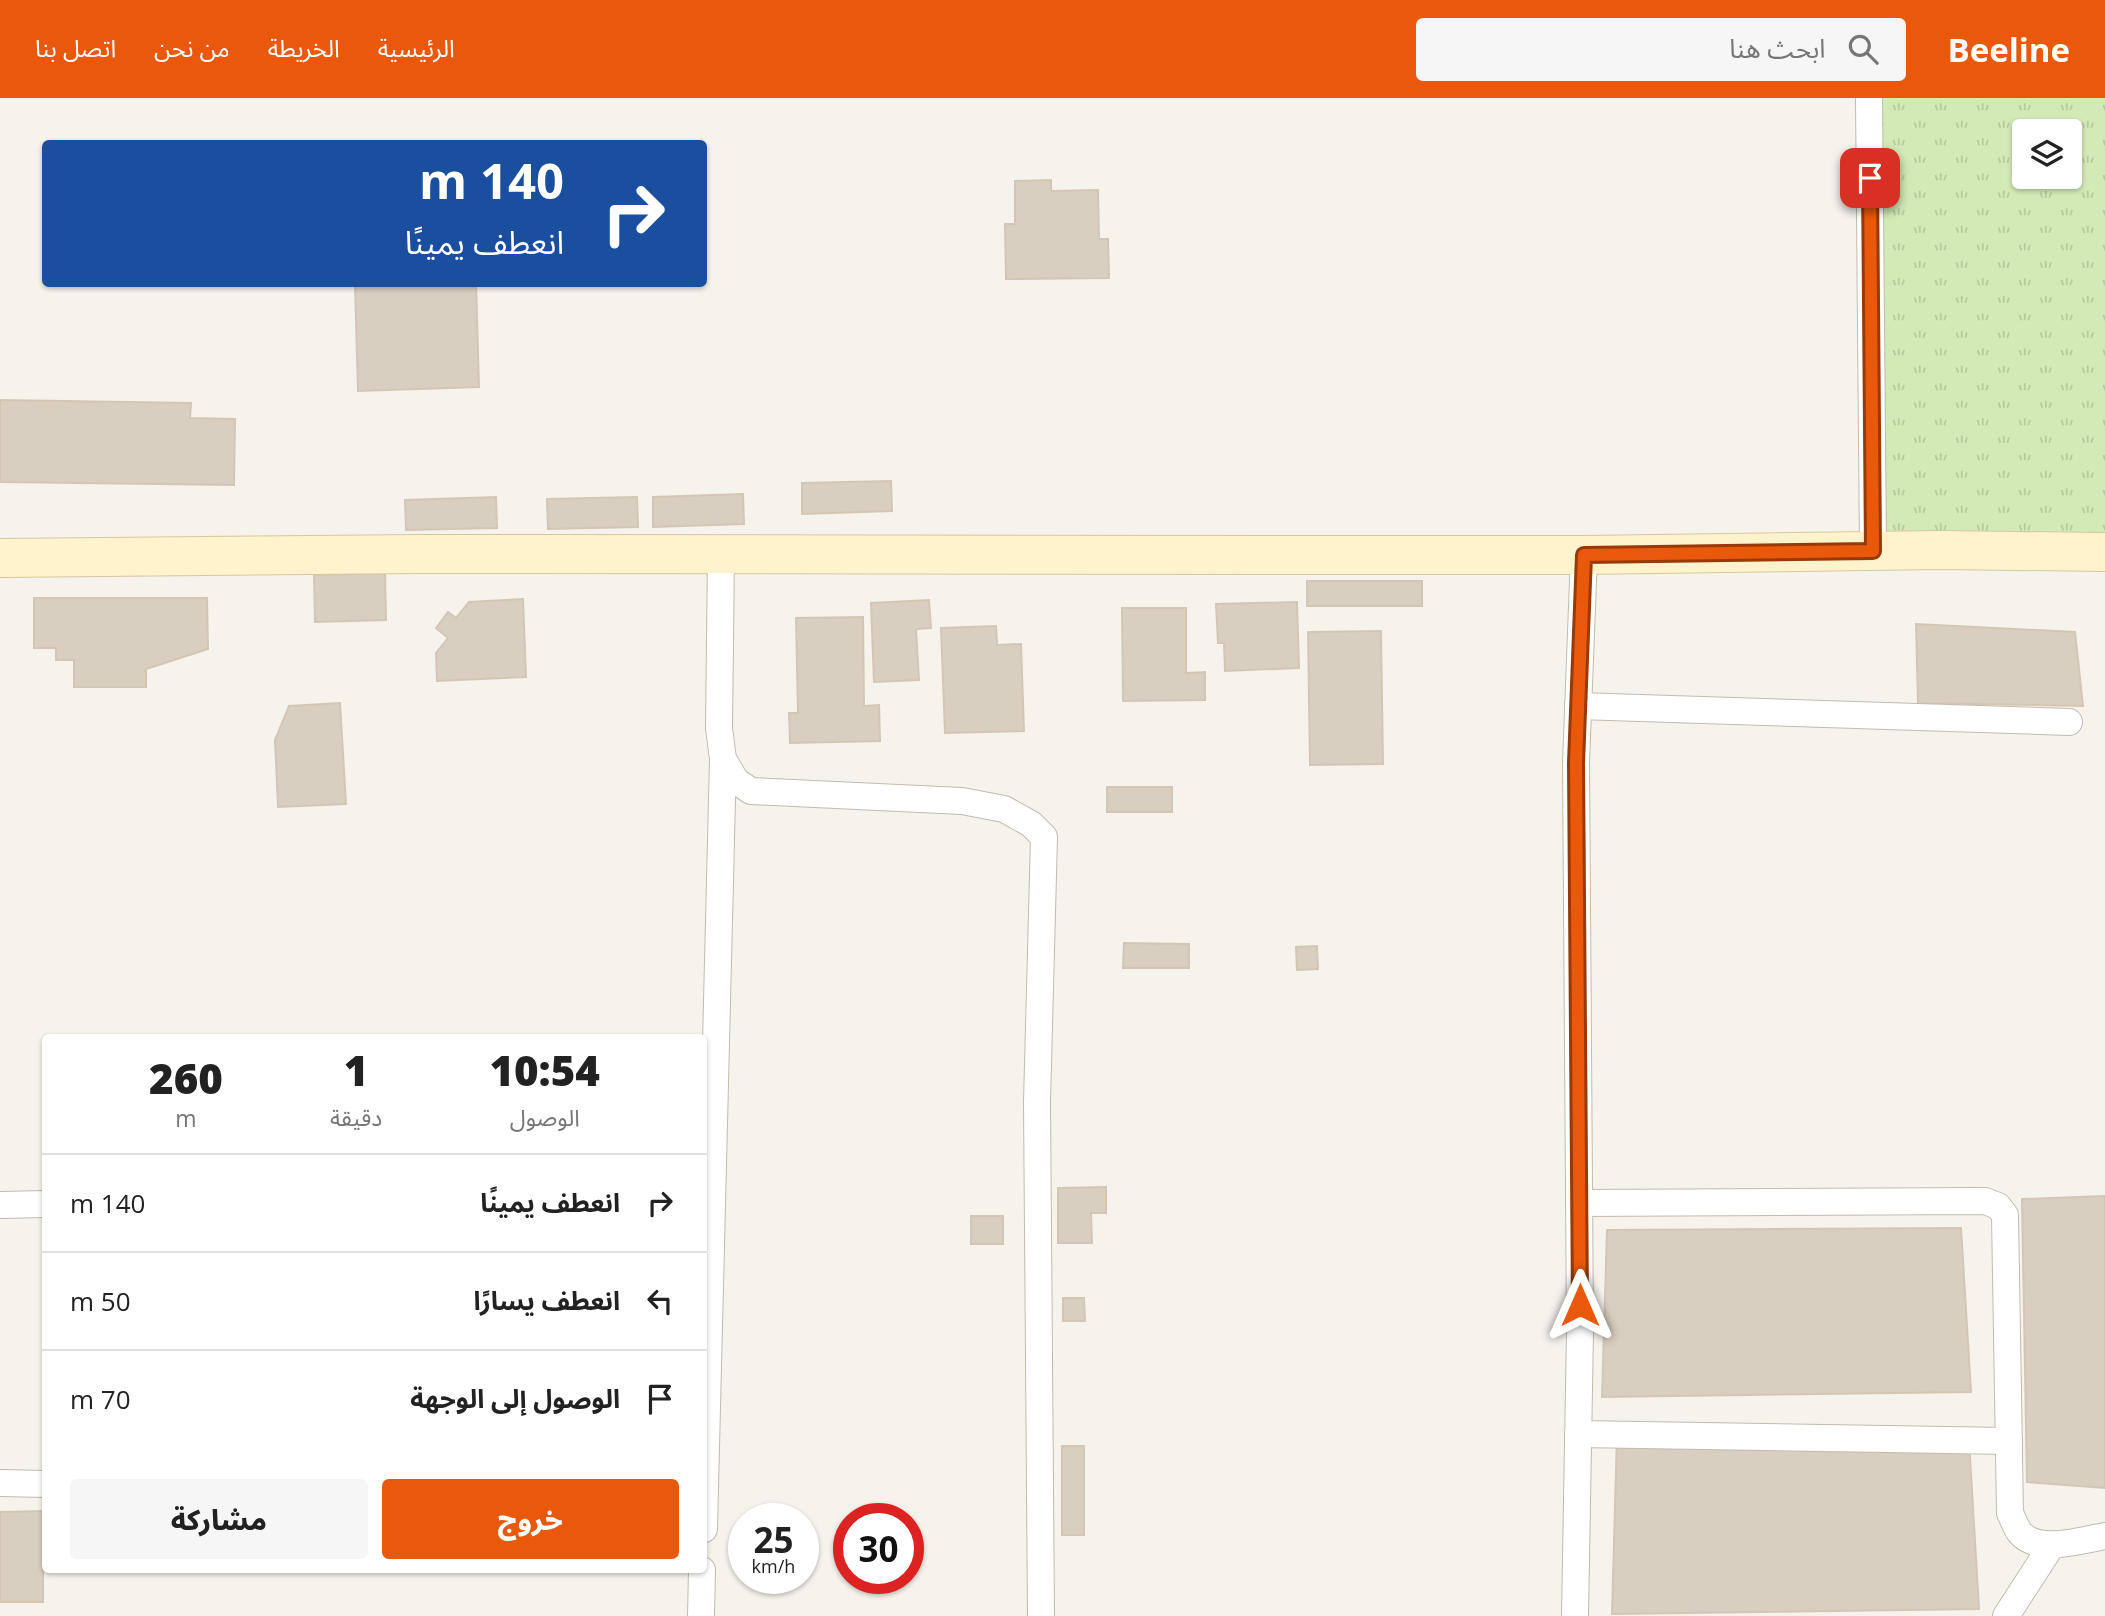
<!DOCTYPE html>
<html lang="ar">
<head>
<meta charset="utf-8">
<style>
  :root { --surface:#fff; --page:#f6f6f6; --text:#222; --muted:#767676; --line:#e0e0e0; --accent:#ea580c }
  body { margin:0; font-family:"Open Sans","Noto Sans Arabic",sans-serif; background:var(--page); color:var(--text); direction:rtl; height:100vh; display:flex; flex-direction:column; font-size:26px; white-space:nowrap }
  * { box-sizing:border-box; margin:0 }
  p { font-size:23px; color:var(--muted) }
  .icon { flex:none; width:38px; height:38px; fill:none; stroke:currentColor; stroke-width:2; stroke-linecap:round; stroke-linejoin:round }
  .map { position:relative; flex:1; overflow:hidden; direction:ltr }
  .details { position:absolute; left:42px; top:936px; width:665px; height:539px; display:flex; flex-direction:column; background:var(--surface); border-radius:7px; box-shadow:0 2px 5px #0004; direction:rtl }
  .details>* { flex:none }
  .guide { position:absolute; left:42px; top:42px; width:665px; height:147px; border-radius:7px; box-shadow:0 2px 5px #0004; direction:rtl; background:#1a4fa0; color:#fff; overflow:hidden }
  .buttons { position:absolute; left:2012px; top:21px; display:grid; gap:14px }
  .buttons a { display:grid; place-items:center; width:70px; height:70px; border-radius:7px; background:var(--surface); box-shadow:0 2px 5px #0004; font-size:35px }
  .speed { position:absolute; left:728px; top:1405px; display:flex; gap:14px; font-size:35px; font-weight:700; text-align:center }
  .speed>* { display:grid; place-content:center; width:91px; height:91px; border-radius:50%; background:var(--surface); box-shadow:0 2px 5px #0004; line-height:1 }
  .speed small { font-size:18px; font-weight:400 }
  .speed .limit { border:10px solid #d22; background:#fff; color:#111 }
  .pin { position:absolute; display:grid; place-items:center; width:60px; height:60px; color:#fff; margin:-30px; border-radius:14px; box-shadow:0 4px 10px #0006 }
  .me { position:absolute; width:77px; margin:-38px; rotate:0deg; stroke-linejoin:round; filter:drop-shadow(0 0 5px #0008) }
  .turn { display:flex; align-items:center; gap:24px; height:147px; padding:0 28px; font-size:32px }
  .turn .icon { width:91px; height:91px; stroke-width:2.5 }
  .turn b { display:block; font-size:49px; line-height:60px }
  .eta { display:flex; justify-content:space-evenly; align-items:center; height:119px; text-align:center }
  .eta b { font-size:42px; font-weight:800; line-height:49px }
  .cta { display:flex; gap:14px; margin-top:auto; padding:14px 28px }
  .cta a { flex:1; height:80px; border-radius:7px; background:var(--accent); color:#fff; font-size:28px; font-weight:800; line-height:80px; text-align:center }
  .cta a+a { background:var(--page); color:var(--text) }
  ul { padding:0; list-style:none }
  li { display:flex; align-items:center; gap:21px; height:98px; padding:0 28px; border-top:2px solid var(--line) }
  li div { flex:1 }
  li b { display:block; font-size:26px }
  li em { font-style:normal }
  header { display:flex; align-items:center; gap:42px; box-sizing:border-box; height:98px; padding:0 35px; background:var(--accent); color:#fff }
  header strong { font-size:33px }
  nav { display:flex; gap:38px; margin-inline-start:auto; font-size:24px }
  .search { width:490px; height:63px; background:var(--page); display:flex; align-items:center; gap:18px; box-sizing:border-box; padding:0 24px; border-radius:7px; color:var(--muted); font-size:26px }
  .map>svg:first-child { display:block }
</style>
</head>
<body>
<header>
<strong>Beeline</strong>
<div class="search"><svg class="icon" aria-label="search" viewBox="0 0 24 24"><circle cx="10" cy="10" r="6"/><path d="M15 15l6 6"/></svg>ابحث هنا</div>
<nav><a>الرئيسية</a><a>الخريطة</a><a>من نحن</a><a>اتصل بنا</a></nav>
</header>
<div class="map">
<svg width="2105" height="1518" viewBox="0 0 2105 1518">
  <defs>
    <pattern id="grass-tufts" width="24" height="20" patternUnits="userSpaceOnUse" patternTransform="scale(1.75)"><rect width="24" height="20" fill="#d2eab5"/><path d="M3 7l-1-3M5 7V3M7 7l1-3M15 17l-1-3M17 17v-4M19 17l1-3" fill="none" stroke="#b6ca9c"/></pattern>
  </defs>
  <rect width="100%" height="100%" fill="#f6f3ec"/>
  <!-- grass -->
  <path fill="url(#grass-tufts)" fill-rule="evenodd" d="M1869 0H2105V442L1873 453ZM2025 33H2070V79H2025Z"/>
  <!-- building -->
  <g fill="#d8cfc1" stroke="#d3c7b4" stroke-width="2">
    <path d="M1051 82V93L1098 92 1099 141H1108L1109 180 1006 181 1005 126H1015V83Z"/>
    <path d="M476 186 479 289 358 293 355 188Z"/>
    <path d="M0 302 191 305 190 320 235 321 234 387 0 384Z"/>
    <path d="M891 383 892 413 802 416V385Z"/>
    <path d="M743 396 744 426 653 429V399Z"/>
    <path d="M496 399 497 430 406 432 405 402Z"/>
    <path d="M637 399 638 429 548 431 547 401Z"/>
    <path d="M385 475 386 522 315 524 314 477Z"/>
    <rect x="1307" y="483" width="115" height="25"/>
    <path d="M34 500H207L208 551 146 571V589H74V562H56V550H34Z"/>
    <path d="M523 501 526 579 437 583 436 555 448 540 436 530 448 514 456 520 469 504Z"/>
    <path d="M929 502 931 530 916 531 919 582 874 584 871 505Z"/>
    <path d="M1297 504 1299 570 1225 573 1224 545H1218L1216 506Z"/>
    <path d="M1122 510H1186V575L1205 574V602L1123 603Z"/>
    <path d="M863 519 864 608 879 607 880 643 790 645 789 615H798L796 520Z"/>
    <path d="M1916 526 2075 534 2083 608 1918 605Z"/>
    <path d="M996 528 997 547 1021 546 1024 633 945 635 941 530Z"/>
    <path d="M1381 533 1383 666 1310 667 1308 534Z"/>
    <path d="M340 605 346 706 278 709 275 642 289 608Z"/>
    <rect x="1107" y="689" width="65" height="25"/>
    <path d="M1124 845 1189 846V870H1123Z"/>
    <path d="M1317 848 1318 871 1297 872 1296 849Z"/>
    <path d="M1106 1089V1115H1091L1092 1145H1058V1090Z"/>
    <path d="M2105 1098V1390L2027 1384 2022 1101Z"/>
    <rect x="971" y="1118" width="32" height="28"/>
    <path d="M1961 1130 1971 1294 1602 1299 1607 1132Z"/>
    <path d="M1063 1200H1084L1085 1223H1063Z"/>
    <path d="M1617 1337 1969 1342 1979 1511 1612 1516Z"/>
    <rect x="1062" y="1348" width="22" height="89"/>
    <path d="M45 1413 46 1471H43V1504H0V1414Z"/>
  </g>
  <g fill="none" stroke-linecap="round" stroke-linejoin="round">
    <defs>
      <g id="street">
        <path d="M1869 0 1873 453"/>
        <path d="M721 455 719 630 723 661 736 683 751 693 962 703 1004 711 1031 726 1044 739 1037 1004 1041 1518"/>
        <path d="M1578 608 2069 624"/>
        <path d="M1579 1105 1985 1103 1998 1108 2005 1117 2010 1415C2013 1421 2016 1430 2020 1435 2039 1456 2081 1442 2105 1438"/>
        <path d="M0 1107 46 1106"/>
        <path d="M1578 1336 2009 1343"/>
        <path d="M0 1385 46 1386"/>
        <path d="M704 1431 723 661"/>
        <path d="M701 1518 702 1472"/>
        <path d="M1575 1518 1580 1233 1576 665 1584 457"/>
        <path d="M2006 1518 2052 1447"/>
      </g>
      <path id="secondary" d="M0 460 421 456 1345 457H1584L1941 452 2105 454"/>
    </defs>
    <!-- street casing -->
    <use href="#street" stroke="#c2bbae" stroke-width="28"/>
    <!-- secondary casing -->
    <use href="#secondary" stroke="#d6c79b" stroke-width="40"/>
    <!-- street -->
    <use href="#street" stroke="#fff" stroke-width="26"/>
    <!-- secondary -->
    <use href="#secondary" stroke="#fff3cd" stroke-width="38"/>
  </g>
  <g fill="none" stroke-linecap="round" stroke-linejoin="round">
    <defs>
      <path id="route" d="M1580 1207 1576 665 1584 457 1873 453 1870 80"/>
    </defs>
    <!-- route casing -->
    <use href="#route" stroke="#983908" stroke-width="18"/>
    <!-- route -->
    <use href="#route" stroke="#ea580c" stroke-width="12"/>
  </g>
</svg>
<div class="buttons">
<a><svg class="icon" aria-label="layers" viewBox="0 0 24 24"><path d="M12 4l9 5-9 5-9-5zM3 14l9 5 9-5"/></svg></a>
</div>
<div class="speed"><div>25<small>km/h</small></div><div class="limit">30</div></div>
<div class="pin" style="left:1870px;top:80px;background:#d93025"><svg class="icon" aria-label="arrive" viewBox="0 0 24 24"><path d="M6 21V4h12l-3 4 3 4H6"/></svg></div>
<svg class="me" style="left:1580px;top:1207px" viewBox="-20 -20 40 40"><path d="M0-17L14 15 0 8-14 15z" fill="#ea580c" stroke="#fff" stroke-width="4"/></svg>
<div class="guide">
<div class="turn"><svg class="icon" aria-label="right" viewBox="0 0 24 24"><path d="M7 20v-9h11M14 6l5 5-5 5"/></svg><div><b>140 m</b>انعطف يمينًا</div></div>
</div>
<section class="details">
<div class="eta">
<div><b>10:54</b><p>الوصول</p></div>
<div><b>1</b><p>دقيقة</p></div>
<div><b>260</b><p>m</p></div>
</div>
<ul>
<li><svg class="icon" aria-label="right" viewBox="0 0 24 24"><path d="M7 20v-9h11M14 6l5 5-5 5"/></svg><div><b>انعطف يمينًا</b></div><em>140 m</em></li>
<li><svg class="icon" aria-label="left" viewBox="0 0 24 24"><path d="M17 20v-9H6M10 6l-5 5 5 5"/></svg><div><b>انعطف يسارًا</b></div><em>50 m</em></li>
<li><svg class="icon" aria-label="arrive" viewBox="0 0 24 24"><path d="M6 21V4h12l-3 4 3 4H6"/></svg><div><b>الوصول إلى الوجهة</b></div><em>70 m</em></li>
</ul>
<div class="cta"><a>خروج</a><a>مشاركة</a></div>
</section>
</div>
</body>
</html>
